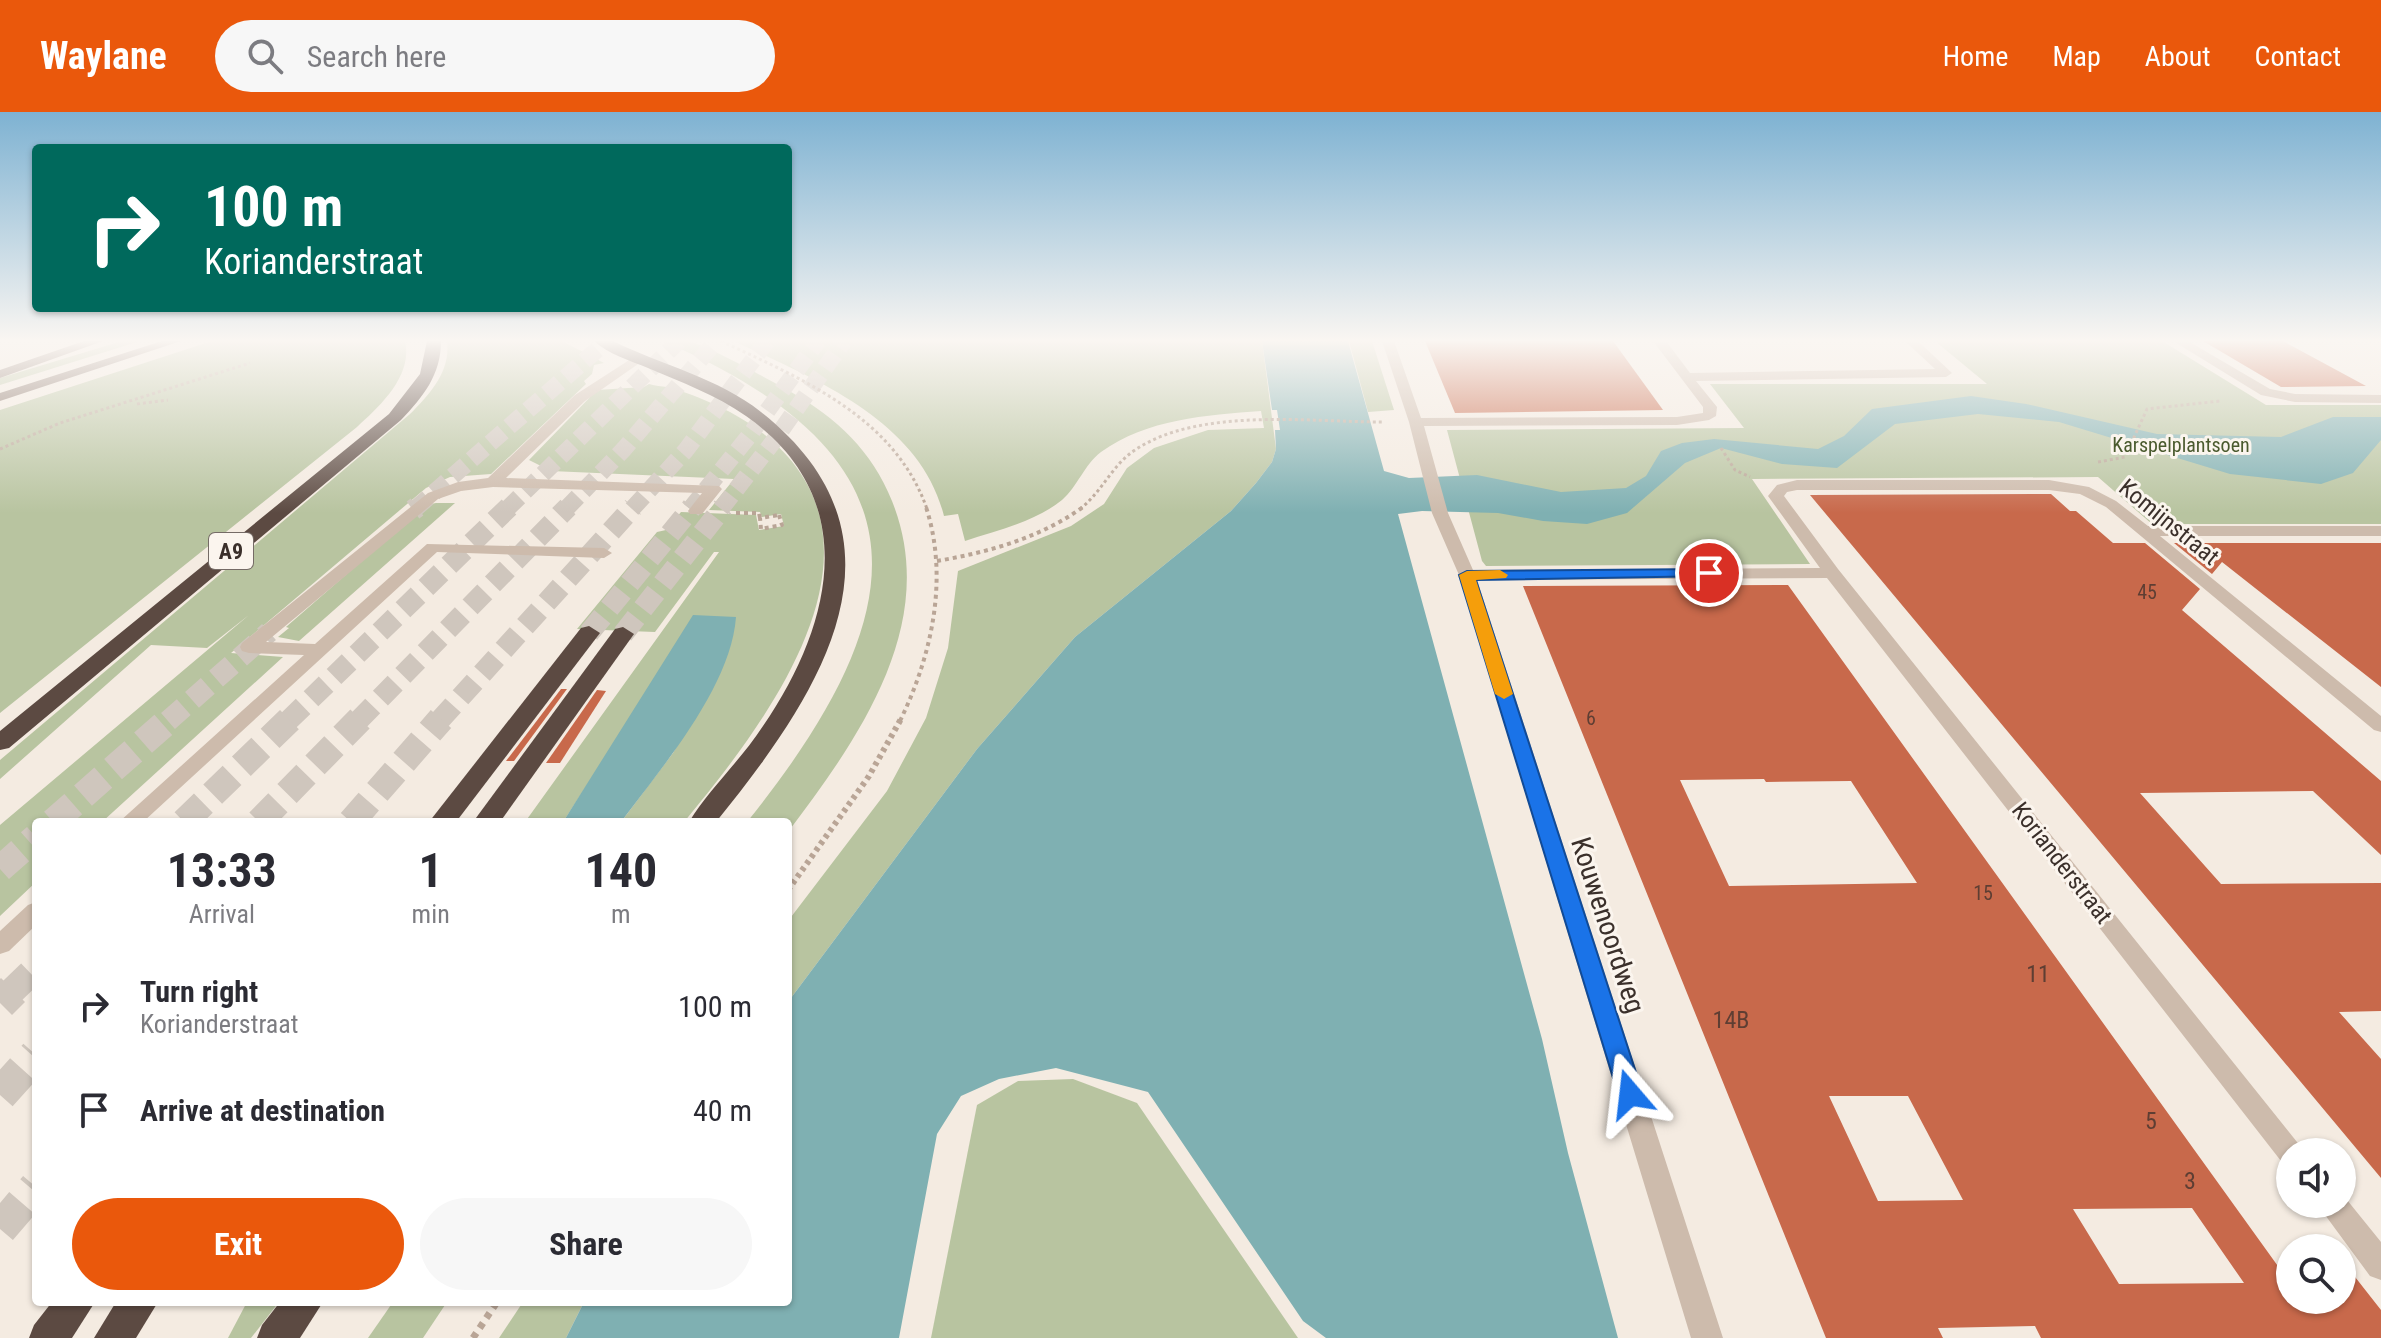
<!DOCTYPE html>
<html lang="en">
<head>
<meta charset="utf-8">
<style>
  :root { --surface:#fff; --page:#f7f7f7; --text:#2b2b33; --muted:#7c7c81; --accent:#ea580c }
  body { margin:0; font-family:"Roboto Condensed",sans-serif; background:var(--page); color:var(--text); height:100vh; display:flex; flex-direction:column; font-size:30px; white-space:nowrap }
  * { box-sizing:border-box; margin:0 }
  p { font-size:26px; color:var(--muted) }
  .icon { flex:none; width:44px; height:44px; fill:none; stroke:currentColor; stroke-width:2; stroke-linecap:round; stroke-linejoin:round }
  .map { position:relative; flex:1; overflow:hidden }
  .sheet { position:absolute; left:32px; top:706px; width:760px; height:488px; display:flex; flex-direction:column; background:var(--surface); border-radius:8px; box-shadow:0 2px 6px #0004 }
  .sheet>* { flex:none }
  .top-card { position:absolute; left:32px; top:32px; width:760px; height:168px; border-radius:8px; box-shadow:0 2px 6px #0004; background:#00695c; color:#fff; overflow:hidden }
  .fabs { position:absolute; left:2276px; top:1026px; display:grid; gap:16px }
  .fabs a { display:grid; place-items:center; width:80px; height:80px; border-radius:50%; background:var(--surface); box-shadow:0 2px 6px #0004; font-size:40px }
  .pin { position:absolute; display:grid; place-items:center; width:68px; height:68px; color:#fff; margin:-34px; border:4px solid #fff; border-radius:50%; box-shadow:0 2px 8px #0007 }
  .me { position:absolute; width:88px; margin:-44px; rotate:343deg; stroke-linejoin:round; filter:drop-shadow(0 0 6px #0008) }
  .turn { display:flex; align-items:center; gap:28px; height:168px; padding:0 40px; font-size:36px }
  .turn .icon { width:104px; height:104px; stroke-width:2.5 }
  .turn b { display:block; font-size:56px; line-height:68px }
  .eta { display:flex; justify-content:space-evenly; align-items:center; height:136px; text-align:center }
  .eta b { font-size:48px; font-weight:700; line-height:56px }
  .button { display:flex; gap:16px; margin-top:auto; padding:16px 40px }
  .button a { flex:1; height:92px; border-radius:48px; background:var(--accent); color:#fff; font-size:32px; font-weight:700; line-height:92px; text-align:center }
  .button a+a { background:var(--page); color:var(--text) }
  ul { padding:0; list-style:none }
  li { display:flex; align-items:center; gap:24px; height:104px; padding:0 40px }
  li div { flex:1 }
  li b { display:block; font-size:30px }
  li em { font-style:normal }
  header { display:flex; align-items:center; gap:48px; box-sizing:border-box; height:112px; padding:0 40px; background:var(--accent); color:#fff }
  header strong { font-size:38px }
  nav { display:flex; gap:44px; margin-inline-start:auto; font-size:28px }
  .search { width:560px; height:72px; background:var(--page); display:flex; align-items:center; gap:20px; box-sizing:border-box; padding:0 28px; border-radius:44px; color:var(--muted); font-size:30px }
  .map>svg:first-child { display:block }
</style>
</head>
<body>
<header>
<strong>Waylane</strong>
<div class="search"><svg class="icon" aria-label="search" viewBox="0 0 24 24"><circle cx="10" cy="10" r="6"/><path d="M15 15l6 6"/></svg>Search here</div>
<nav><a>Home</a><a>Map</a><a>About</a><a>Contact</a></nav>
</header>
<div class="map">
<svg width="2381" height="1226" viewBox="0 0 2381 1226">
  <rect width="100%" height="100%" fill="#f4ebe1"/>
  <!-- green -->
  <g fill="#b8c4a0">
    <path d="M122 229H140L0 273V266Z"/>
    <path d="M212 229H405C413 264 380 294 357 315L0 601V298Z"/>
    <path d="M447 229H562L604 251 594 253 592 262 584 269 586 272 491 362 450 365 426 376 231 541 283 545 102 710H36V770L0 804V713L249 503 207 536 151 533 0 667V648L410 302C430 282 451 259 447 229Z"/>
    <path d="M663 229C671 229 680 228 687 229 706 232 771 269 791 280 837 306 872 339 892 389 941 511 859 626 788 720V710H747C916 500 937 347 663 229Z"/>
    <path d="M734 229H1262L1276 337 1272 350 1256 371 1231 399 1075 525 977 637 788 890V809L887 679 926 606 948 536 958 459 1071 414 1104 392 1127 356 1154 336 1208 318 1264 316 1261 299C1206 303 1147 307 1101 340 1084 353 1078 374 1062 388 1035 410 997 418 965 429L958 402 944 404C920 308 814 267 734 229Z"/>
    <path d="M1349 229H1372L1394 298 1368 300Z"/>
    <path d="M1935 229H2162L2266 293H2381V412H2152L2098 365 1752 367 1810 452 1486 454 1482 449 1447 318 1744 316 1710 272H1987Z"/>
    <path d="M649 272C656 274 661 274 667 275 700 284 738 301 765 323 904 435 764 613 684 710H621L673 641 711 577 607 642 563 710H525L719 440H714L655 520 577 517 657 420 666 418 681 400 756 403 759 418 784 414 781 402 762 405 760 400 709 398 734 367 551 359 529 348 597 278 644 275Z"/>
    <path d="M436 391H455L299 529 278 525 289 516 286 515 426 393Z"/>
    <path d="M1073 967 1137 991 1298 1226H931L977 993 1018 969Z"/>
    <path d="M247 1190H279L251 1226H228Z"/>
    <path d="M393 1190H447L423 1226H368Z"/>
    <path d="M523 1190H584L566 1226H499Z"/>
  </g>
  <!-- water -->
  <g fill="#7fb0b2">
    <path d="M1262 229H1348L1384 359 1409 366 1477 363 1561 380 1626 376 1646 364 1661 339 1682 331 1714 327 1818 337 1844 324 1872 297 1971 284 2026 292 2157 322 2281 325 2333 305H2381V328L2353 361 2321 372 2230 362 2059 310 1978 302 1895 312 1837 356 1782 352 1721 336 1685 351 1627 401 1587 412 1543 409 1498 401 1422 399 1398 402 1542 927 1568 1041 1618 1226H1326L1303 1209 1148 980 1056 956 999 967 961 984 937 1022 899 1226H566L584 1190H788V890L977 637 1075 525 1231 399 1256 371 1272 350 1276 337 1275 318H1280L1277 298H1272Z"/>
    <path d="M693 503 736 505C731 575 662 655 621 710H563Z"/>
  </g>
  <!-- building -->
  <g fill="#c8694b" fill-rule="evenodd">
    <path d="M1425 229H1613L1663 298 1455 301Z"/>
    <path d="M2203 229H2283L2366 274 2281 275Z"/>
    <path d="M2051 382 2070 399H2076L2113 431H2145L2200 477 2182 498 2381 669V743L2313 679 2140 681 2221 772 2381 771V899L2339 900 2381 947V1066L1810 383Z"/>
    <path d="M2174 431H2381V575L2222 450 2212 462Z"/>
    <path d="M1788 473 2280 1157H2290V1188H2342V1156H2348L2381 1198V1226H2041L2035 1214 1938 1216 1943 1226H1826L1523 474ZM1764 667 1766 670 1851 669 1917 771 1729 774 1680 668ZM1829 984H1908L1963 1088 1878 1089ZM2192 1096 2244 1171 2119 1172 2073 1097Z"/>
    <path d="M561 577H567L514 649H506Z"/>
    <path d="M597 578 606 579 560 651H546Z"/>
  </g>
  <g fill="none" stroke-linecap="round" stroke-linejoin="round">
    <!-- highway-tunnel-far3 -->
    <g stroke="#cfc6bd" stroke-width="17" stroke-dasharray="17 8" stroke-linecap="butt">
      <path d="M415 397 607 229"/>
      <path d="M507 397 679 229"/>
      <path d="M566 397 624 337 716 229"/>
      <path d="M632 397 686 338 767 229"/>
      <path d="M690 397 749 324 818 229"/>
      <path d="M721 397 773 330 844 229"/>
    </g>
    <!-- highway-tunnel-far2 -->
    <g stroke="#cfc6bd" stroke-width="21" stroke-dasharray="21 11" stroke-linecap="butt">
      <path d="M413 398 417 395"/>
      <path d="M589 521 692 395"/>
      <path d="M623 522 723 395"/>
      <path d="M168 609 269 520"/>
      <path d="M288 609 509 395"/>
      <path d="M358 609 568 395"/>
      <path d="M439 609 633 395"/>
    </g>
    <!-- highway-tunnel-far1 -->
    <g stroke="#cfc6bd" stroke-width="27" stroke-dasharray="27 13" stroke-linecap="butt">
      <path d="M53 710 170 607"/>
      <path d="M184 710 290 607"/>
      <path d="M259 710 360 607"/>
      <path d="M351 710 441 607"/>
      <path d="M0 757 36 725"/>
      <path d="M11 880 36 856"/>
    </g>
    <!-- highway-tunnel -->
    <g stroke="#cfc6bd" stroke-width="34" stroke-dasharray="34 17" stroke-linecap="butt">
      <path d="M0 891 13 878"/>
      <path d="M0 983 36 943"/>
      <path d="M0 1117 36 1075"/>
    </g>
    <!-- path-far3 -->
    <g stroke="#b9a596" stroke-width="3" stroke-dasharray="3 3" stroke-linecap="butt">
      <path d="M721 229C802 267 895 305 927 397"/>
      <path d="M137 292 168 288"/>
      <path d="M1721 336 1735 358 1750 365"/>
      <path d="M0 337 60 311 250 251"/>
      <path d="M2098 350 2125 345 2147 297 2220 289"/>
      <path d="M1080 397C1102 380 1112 353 1135 338 1199 295 1309 310 1383 310"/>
    </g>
    <!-- path-far2 -->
    <g stroke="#b9a596" stroke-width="4" stroke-dasharray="4 4" stroke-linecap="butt">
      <path d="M736 401H759L760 406"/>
      <path d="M779 403 782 413 761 417 760 406Z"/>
      <path d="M937 449C989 440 1040 426 1083 395"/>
      <path d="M900 609C932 543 949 466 926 395"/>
    </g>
    <!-- path-far1 -->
    <path stroke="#b9a596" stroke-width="6" stroke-dasharray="4 4" stroke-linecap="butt" d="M788 778 869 664 901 607"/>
    <!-- path -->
    <path stroke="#b9a596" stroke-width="7" stroke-dasharray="6 6" stroke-linecap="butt" d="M473 1226 497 1190"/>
    <!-- lane -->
    <g fill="#cdbbac" fill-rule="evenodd">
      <path d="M637 243 643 247 641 250 585 289 506 366 719 374 722 377 702 402H690L688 399 702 381 493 375 461 379 438 387 266 530 315 532 427 432 604 436 612 441 604 446 437 440 143 710H119L304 543 249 541 242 539 240 535 242 531 428 381 458 370 488 366 575 283Z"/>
      <path d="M36 790V813L9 839 0 842V819L28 793Z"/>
    </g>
    <!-- street -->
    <g fill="#cdbbac" fill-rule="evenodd">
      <path d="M1382 229H1394L1421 306 1677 305 1703 301V295L1653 229H1666L1690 261 1935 257 1905 229H1918L1952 261 1946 265 1696 269 1717 295 1716 304 1709 308 1677 313 1424 314 1448 401 1473 458 1820 456 1768 384 1777 373 1797 368H2049L2089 375 2116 389 2148 414H2381V424H2160L2381 604V620L2374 618 2106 395 2080 382 2049 378H1797L1787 380 1784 384 1838 457 2305 1040H2290V1052L2281 1049 1827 466 1477 468 1723 1226H1691L1459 463 1432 401 1409 310Z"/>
      <path d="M2173 229H2188L2270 277 2295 282 2381 283V291L2295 290 2261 283Z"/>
      <path d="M2343 1083 2381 1130V1168L2370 1164 2317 1092H2342Z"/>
    </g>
    <!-- primary -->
    <g fill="#7d675c" fill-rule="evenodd">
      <path d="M84 229H103L0 266V258Z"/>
      <path d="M162 229H181L0 289V281Z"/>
    </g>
    <!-- highway -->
    <g fill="#5c4a42" fill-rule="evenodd">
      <path d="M427 229H441C441 263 423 285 401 308L9 636 0 638V619L389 302 420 262Z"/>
      <path d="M594 229H613C661 253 719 266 761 300 924 429 818 584 716 710H689C710 676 741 648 763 614 833 512 863 386 746 304 716 283 681 270 648 256 631 249 608 242 594 229Z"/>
      <path d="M589 514 600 521 456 710H429L581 516Z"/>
      <path d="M623 515 634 522 500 710H473L615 517Z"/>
      <path d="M52 1190H95L72 1226H29L34 1213Z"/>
      <path d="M116 1190H158L136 1226H94Z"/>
      <path d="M280 1190H323L300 1226H257L262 1213Z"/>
    </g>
  </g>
  <!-- sky -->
  <linearGradient id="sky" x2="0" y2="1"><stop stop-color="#7eb2d2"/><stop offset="0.57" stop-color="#faf6f2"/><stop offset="1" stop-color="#faf6f2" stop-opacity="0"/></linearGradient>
  <rect width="2381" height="401" fill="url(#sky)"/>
  <!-- route -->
  <path fill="#1a73e8" stroke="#114b97" stroke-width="2" d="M1709 457 1717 461 1715 464 1476 468 1643 982 1639 989 1630 992 1622 989 1618 982 1459 463 1467 459Z"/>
  <!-- slow -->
  <path fill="#f59e0b" d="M1500 458 1508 463 1506 466 1476 468 1513 582 1504 587 1495 582 1459 463 1467 459Z"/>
  <g text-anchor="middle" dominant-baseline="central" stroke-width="6" stroke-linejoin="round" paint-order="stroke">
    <!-- far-park labels -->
    <g font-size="20" fill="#4a5a2e" stroke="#fbf5ee">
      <text x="2181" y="333">Karspelplantsoen</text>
    </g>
    <!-- number labels -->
    <g font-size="20" fill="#5e3e33">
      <text x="2147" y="480">45</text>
      <text x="1591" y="606">6</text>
      <text x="1983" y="781">15</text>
    </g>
    <!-- shield labels -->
    <rect fill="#fbf5ee" stroke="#756b66" stroke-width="2" x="209" y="421" width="44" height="36" rx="6"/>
    <g font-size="22" font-weight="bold" fill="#3b302b">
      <text x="231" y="439">A9</text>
    </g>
    <!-- street labels -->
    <g font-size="24" fill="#3b302b" stroke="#fbf5ee">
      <text transform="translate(2169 410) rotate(39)">Komijnstraat</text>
      <text transform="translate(2062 751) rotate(52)">Korianderstraat</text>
    </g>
    <!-- near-number labels -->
    <g font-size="24" fill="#5e3e33">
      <text x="2038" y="862">11</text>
      <text x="1731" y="908">14B</text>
      <text x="2151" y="1009">5</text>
      <text x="2190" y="1069">3</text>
    </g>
    <!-- near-street labels -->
    <g font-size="28" fill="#3b302b" stroke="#fbf5ee">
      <text transform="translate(1608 813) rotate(72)">Kouwenoordweg</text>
    </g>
  </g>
</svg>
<div class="fabs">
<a><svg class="icon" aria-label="sound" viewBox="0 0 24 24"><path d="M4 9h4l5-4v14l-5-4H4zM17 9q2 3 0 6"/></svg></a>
<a><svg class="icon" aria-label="search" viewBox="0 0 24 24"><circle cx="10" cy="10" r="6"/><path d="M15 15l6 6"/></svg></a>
</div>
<div class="pin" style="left:1709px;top:461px;background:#d93025"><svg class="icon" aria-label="arrive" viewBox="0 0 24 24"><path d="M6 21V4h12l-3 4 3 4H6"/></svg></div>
<svg class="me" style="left:1630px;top:982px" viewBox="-20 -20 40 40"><path d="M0-17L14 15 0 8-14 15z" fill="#1a73e8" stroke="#fff" stroke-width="4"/></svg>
<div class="top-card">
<div class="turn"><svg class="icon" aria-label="right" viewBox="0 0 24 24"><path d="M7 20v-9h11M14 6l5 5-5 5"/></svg><div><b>100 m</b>Korianderstraat</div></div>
</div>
<section class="sheet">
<div class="eta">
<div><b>13:33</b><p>Arrival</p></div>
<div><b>1</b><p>min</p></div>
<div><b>140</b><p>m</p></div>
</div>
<ul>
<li><svg class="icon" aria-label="right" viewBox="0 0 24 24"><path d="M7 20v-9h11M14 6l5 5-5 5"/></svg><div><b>Turn right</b><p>Korianderstraat</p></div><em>100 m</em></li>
<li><svg class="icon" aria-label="arrive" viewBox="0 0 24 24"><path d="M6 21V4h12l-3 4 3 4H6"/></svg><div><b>Arrive at destination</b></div><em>40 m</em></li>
</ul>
<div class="button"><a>Exit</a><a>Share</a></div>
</section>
</div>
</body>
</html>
